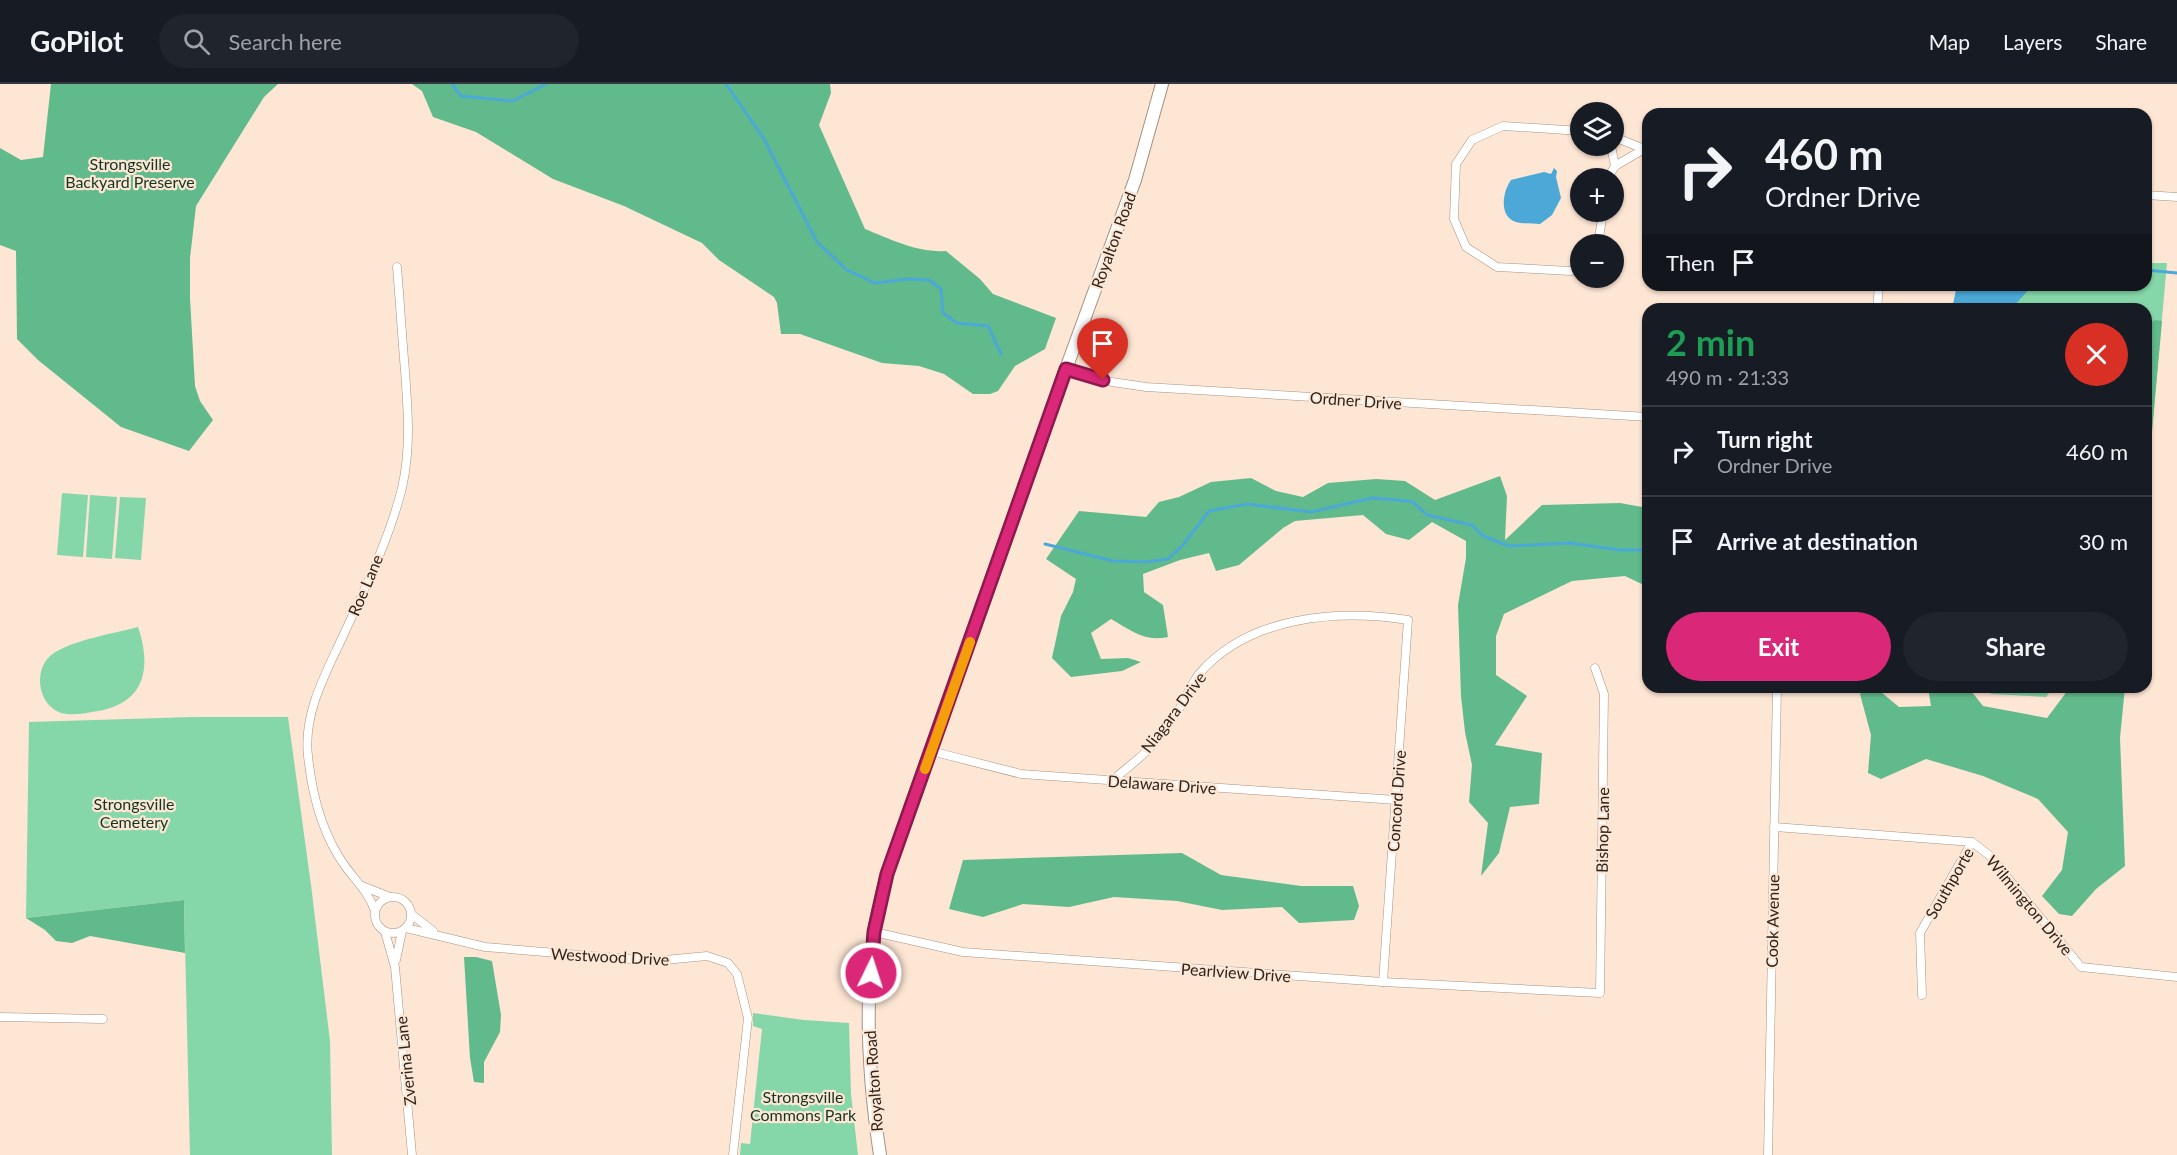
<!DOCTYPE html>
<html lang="en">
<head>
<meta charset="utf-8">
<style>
  :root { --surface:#171b24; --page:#20242c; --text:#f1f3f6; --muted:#9ea1a6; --line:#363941; --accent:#db2777 }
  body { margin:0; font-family:Lato,sans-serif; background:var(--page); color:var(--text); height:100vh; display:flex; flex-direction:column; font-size:22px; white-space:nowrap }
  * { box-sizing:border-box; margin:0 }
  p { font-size:20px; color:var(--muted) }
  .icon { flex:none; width:33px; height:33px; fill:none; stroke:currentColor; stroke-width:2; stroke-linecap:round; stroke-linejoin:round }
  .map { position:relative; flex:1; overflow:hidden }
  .side { position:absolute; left:1642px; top:219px; width:510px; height:390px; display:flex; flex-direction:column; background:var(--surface); border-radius:18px; box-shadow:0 2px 4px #0004 }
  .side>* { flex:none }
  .banner { position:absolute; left:1642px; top:24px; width:510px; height:183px; border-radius:18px; box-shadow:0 2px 4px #0004; background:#171b24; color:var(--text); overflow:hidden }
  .tools { position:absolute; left:1570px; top:18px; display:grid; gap:12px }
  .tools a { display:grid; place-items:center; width:54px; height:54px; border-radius:50%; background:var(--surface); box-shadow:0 2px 4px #0004; font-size:30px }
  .pin { position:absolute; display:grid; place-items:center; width:51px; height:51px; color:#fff; margin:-62px -26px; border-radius:50% 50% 50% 0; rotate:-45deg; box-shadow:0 0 6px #0007 }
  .pin .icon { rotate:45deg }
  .me { position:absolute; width:66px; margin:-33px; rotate:4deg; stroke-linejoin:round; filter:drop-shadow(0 0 4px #0008) }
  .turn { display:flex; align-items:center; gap:21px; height:126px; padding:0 24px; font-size:27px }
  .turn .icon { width:78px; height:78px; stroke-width:2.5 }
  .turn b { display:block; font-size:42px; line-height:51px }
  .then { display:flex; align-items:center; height:57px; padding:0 24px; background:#0003; gap:12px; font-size:22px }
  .round { display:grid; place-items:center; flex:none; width:63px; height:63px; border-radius:32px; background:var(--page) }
  .summary { display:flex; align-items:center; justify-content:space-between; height:102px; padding:0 24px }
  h1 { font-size:36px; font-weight:700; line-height:45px; color:#1e9e55 }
  .action { display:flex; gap:12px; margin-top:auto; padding:12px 24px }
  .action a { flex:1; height:69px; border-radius:36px; background:var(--accent); color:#fff; font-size:24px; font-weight:700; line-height:69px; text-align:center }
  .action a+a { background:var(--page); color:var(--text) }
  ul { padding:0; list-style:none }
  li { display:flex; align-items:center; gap:18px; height:90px; padding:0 24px; border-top:2px solid var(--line) }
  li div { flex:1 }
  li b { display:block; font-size:22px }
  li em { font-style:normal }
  header { display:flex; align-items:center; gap:36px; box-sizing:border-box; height:84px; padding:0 30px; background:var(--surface); border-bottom:2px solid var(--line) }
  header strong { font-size:28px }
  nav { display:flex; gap:33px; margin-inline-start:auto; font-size:21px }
  .search { width:420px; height:54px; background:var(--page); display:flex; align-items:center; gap:15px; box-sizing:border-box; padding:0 21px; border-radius:33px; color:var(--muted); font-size:22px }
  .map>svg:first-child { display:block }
</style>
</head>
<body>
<header>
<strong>GoPilot</strong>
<div class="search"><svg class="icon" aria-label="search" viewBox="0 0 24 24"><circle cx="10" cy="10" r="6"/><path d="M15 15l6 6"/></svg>Search here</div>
<nav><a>Map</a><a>Layers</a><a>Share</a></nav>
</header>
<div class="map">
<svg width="2177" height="1071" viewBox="0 0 2177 1071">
  <rect width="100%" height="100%" fill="#fee6d4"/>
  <!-- green -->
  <g fill="#85d7a9">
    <path d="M2147 179H2167L2147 400 2146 225H1952L1958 201H2146Z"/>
    <path d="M62 409 88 411 83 473 57 471Z"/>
    <path d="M90 411 117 413 112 475 86 473Z"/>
    <path d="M120 413 146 414 141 476 115 474Z"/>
    <path d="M138 543C152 584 145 619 98 627 86 629 73 632 61 629 36 620 33 582 54 569 76 555 113 550 138 543Z"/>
    <path d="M1987 603H2052V605L2046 613 1991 610Z"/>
    <path d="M193 633H288L311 801 330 957 332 1071H190L184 816 26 834 29 638Z"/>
    <path d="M753 929 804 936 849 939 851 1010 858 1071H740L741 1059 750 1060 762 945 753 942Z"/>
  </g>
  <!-- forest -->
  <g fill="#61ba8b">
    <path d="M51 0H278L264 13 196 122 190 174V214L195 302 200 317 213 336 189 367 121 343 38 276 17 255 16 167 0 161V64L21 76 43 73Z"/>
    <path d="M412 0H830L831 9 819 41 865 145C890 155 918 169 946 167L980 195 993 210 1056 234 1045 265 1015 282 998 307 990 310H973L944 290 919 282 882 279 800 250H781L777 219 774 213 719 176 702 159 624 122 553 95 476 48 433 33 422 7Z"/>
    <path d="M2156 236 2162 237 2147 403V239Z"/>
    <path d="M1500 392 1507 412 1505 456 1542 421 1620 419 1648 424V503L1625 492 1572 497 1504 530 1496 552V591L1527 612 1495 661 1542 669 1539 720 1510 723 1499 769 1481 792 1488 739 1469 718 1472 681 1465 648 1461 612 1458 521 1466 474V457L1432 438 1409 456 1386 450 1363 431 1295 437 1283 444 1239 481 1216 487 1209 469 1180 476 1143 490 1144 508 1163 521 1168 553C1143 558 1131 546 1111 535L1091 549 1101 575 1128 574 1141 578 1122 587 1071 593 1052 574 1061 532 1073 508 1076 495 1046 475 1079 427 1146 433 1159 418 1179 413 1211 398 1251 394 1276 407 1303 413 1328 399 1376 395 1405 397 1435 416Z"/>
    <path d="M1867 603H1875L1899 623 1931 622 1928 603H1968L1983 622 2047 634 2065 610V603H2125L2120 654 2125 782 2096 805 2072 832 2059 830 2042 812 2062 786 2068 748 2038 715 1983 692 1926 675 1881 695 1868 689 1871 651 1860 610Z"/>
    <path d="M1182 769 1221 791 1301 802H1353L1359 822 1354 836 1299 839 1282 823 1222 826 1177 817 1114 813 1069 823 1023 820 983 833 949 825 963 776Z"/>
    <path d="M184 816 185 869 90 852 72 859 56 857 45 846 26 834Z"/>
    <path d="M464 873H476L492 877 501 931 500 948 484 978V999L474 998 470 974Z"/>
  </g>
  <!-- water -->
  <g fill="#4ba8d7">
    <path d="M1554 84 1557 87 1556 93 1561 114 1552 131 1540 140C1533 139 1523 140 1516 138 1498 132 1503 107 1511 96L1544 88 1551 90Z"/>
    <path d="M1957 201H2033L2011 225H1952Z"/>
  </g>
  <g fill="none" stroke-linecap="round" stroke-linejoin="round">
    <!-- stream -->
    <g stroke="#4ba8d7" stroke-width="3">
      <path d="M452 0 461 12 513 17 546 0"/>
      <path d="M726 0 764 55 817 158 847 186 875 199 907 195 929 196 941 205 943 229 957 239 988 242 1001 270"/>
      <path d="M2146 186 2177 189"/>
      <path d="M1045 460 1113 477 1145 478 1168 475 1183 461 1209 427 1247 420 1311 428 1372 414 1398 416 1413 418 1427 431 1472 441 1483 452 1509 462 1570 459 1620 466H1648"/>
    </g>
    <defs>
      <g id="street">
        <path d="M1581 47 1503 42 1472 56 1456 80 1454 135 1466 163 1497 183 1571 187 1581 182"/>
        <path d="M1614 53 1647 66"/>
        <path d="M1611 62 1615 82"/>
        <path d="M1608 94 1615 82 1644 65"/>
        <path d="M2146 111 2177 113"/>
        <path d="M1598 160 1603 128"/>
        <path d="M1877 225 1879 201"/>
        <path d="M1066 285 1112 298 1146 303 1648 333"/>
        <path d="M931 667 1021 690 1396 716"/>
        <path d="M1113 696C1126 684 1143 673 1154 659 1163 647 1173 634 1181 622 1187 611 1192 599 1199 590 1249 532 1337 525 1408 536L1383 898"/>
        <path d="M1774 743 1972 758 1989 771 2081 883 2177 893"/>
        <path d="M362 802 390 813"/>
        <circle cx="393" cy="831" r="18"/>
        <path d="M375 827C369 809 356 797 345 782 322 750 312 711 308 672 303 629 326 589 343 552 365 504 389 456 402 404 411 365 408 327 405 287 402 253 400 218 397 183"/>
        <path d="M411 830 433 847"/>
        <path d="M406 844 485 863 654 877 707 872 728 879 737 890 748 934 733 1071"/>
        <path d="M385 848 395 883 412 1071"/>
        <path d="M874 848 963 868 1383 898 1600 909 1604 610 1595 584"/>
        <path d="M396 876 402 847"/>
        <path d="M1922 911 1920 849 1972 758"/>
        <path d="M0 933 103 935"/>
        <path d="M1768 1071 1777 603"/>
      </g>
      <path id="primary" d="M880 1071C869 998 864 922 874 849 877 829 882 810 887 790L1066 285 1135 96 1162 0"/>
    </defs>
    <!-- street casing -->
    <use href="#street" stroke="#a89281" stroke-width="9"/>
    <!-- primary casing -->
    <use href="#primary" stroke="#a89281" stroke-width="14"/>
    <!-- street -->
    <use href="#street" stroke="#fff" stroke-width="8"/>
    <!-- primary -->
    <use href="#primary" stroke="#fff" stroke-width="12"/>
  </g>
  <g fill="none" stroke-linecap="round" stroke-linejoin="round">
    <defs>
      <path id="route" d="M871 889 874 848 887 790 1066 285 1103 296"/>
    </defs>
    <!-- route casing -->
    <use href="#route" stroke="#8e194d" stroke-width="15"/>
    <!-- route -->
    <use href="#route" stroke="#db2777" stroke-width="10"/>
    <!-- slow -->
    <path stroke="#f59e0b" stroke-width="10" d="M925 685 970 558"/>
  </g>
  <g text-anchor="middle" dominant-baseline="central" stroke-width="4.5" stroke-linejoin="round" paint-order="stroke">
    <!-- park labels -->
    <g font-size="16" fill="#0f3623" stroke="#fee6d4">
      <text x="130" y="79">Strongsville<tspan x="130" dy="18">Backyard Preserve</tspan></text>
      <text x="134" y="719">Strongsville<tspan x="134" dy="18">Cemetery</tspan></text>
      <text x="803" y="1012">Strongsville<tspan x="803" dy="18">Commons Park</tspan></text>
    </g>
    <!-- street labels -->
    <g font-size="16" fill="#2c241d" stroke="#fee6d4">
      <text transform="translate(1113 156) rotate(-70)">Royalton Road</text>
      <text transform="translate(1356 316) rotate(4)">Ordner Drive</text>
      <text transform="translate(365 501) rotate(-67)">Roe Lane</text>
      <text transform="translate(1173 628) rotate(-53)">Niagara Drive</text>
      <text transform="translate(1162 700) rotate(4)">Delaware Drive</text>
      <text transform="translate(1396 717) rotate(-86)">Concord Drive</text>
      <text transform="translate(1602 746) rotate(-89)">Bishop Lane</text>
      <text transform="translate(1949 799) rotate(-60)">Southporte</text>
      <text transform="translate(2030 821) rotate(50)">Wilmington Drive</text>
      <text transform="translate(1772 837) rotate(-89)">Cook Avenue</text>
      <text transform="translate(610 872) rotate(3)">Westwood Drive</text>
      <text transform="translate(1236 888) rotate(4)">Pearlview Drive</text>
      <text transform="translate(405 977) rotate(-96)">Zverina Lane</text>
      <text transform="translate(873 997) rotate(-94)">Royalton Road</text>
    </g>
  </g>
</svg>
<div class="tools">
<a><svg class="icon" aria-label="layers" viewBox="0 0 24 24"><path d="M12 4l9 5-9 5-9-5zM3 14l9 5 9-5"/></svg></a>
<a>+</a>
<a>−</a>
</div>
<div class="pin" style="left:1103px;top:296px;background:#d93025"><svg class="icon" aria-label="arrive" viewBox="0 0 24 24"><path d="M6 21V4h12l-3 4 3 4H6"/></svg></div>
<svg class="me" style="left:871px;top:889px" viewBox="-20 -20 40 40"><circle r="17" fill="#db2777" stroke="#fff" stroke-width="3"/><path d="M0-11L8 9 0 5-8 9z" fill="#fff"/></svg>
<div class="banner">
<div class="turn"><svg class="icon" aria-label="right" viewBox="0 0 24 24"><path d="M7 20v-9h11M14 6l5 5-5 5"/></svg><div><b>460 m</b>Ordner Drive</div></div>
<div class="then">Then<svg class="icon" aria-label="arrive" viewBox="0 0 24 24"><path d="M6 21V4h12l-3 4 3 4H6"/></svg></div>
</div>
<section class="side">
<div class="summary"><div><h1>2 min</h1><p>490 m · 21:33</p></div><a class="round" style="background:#d93025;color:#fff"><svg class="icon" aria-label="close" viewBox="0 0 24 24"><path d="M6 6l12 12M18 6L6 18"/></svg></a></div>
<ul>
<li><svg class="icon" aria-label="right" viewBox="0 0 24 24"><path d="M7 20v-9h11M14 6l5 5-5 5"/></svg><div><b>Turn right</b><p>Ordner Drive</p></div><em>460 m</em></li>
<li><svg class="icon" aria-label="arrive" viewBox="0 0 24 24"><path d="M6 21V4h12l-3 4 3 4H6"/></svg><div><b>Arrive at destination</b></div><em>30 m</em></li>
</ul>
<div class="action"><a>Exit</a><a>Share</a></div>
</section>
</div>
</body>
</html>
